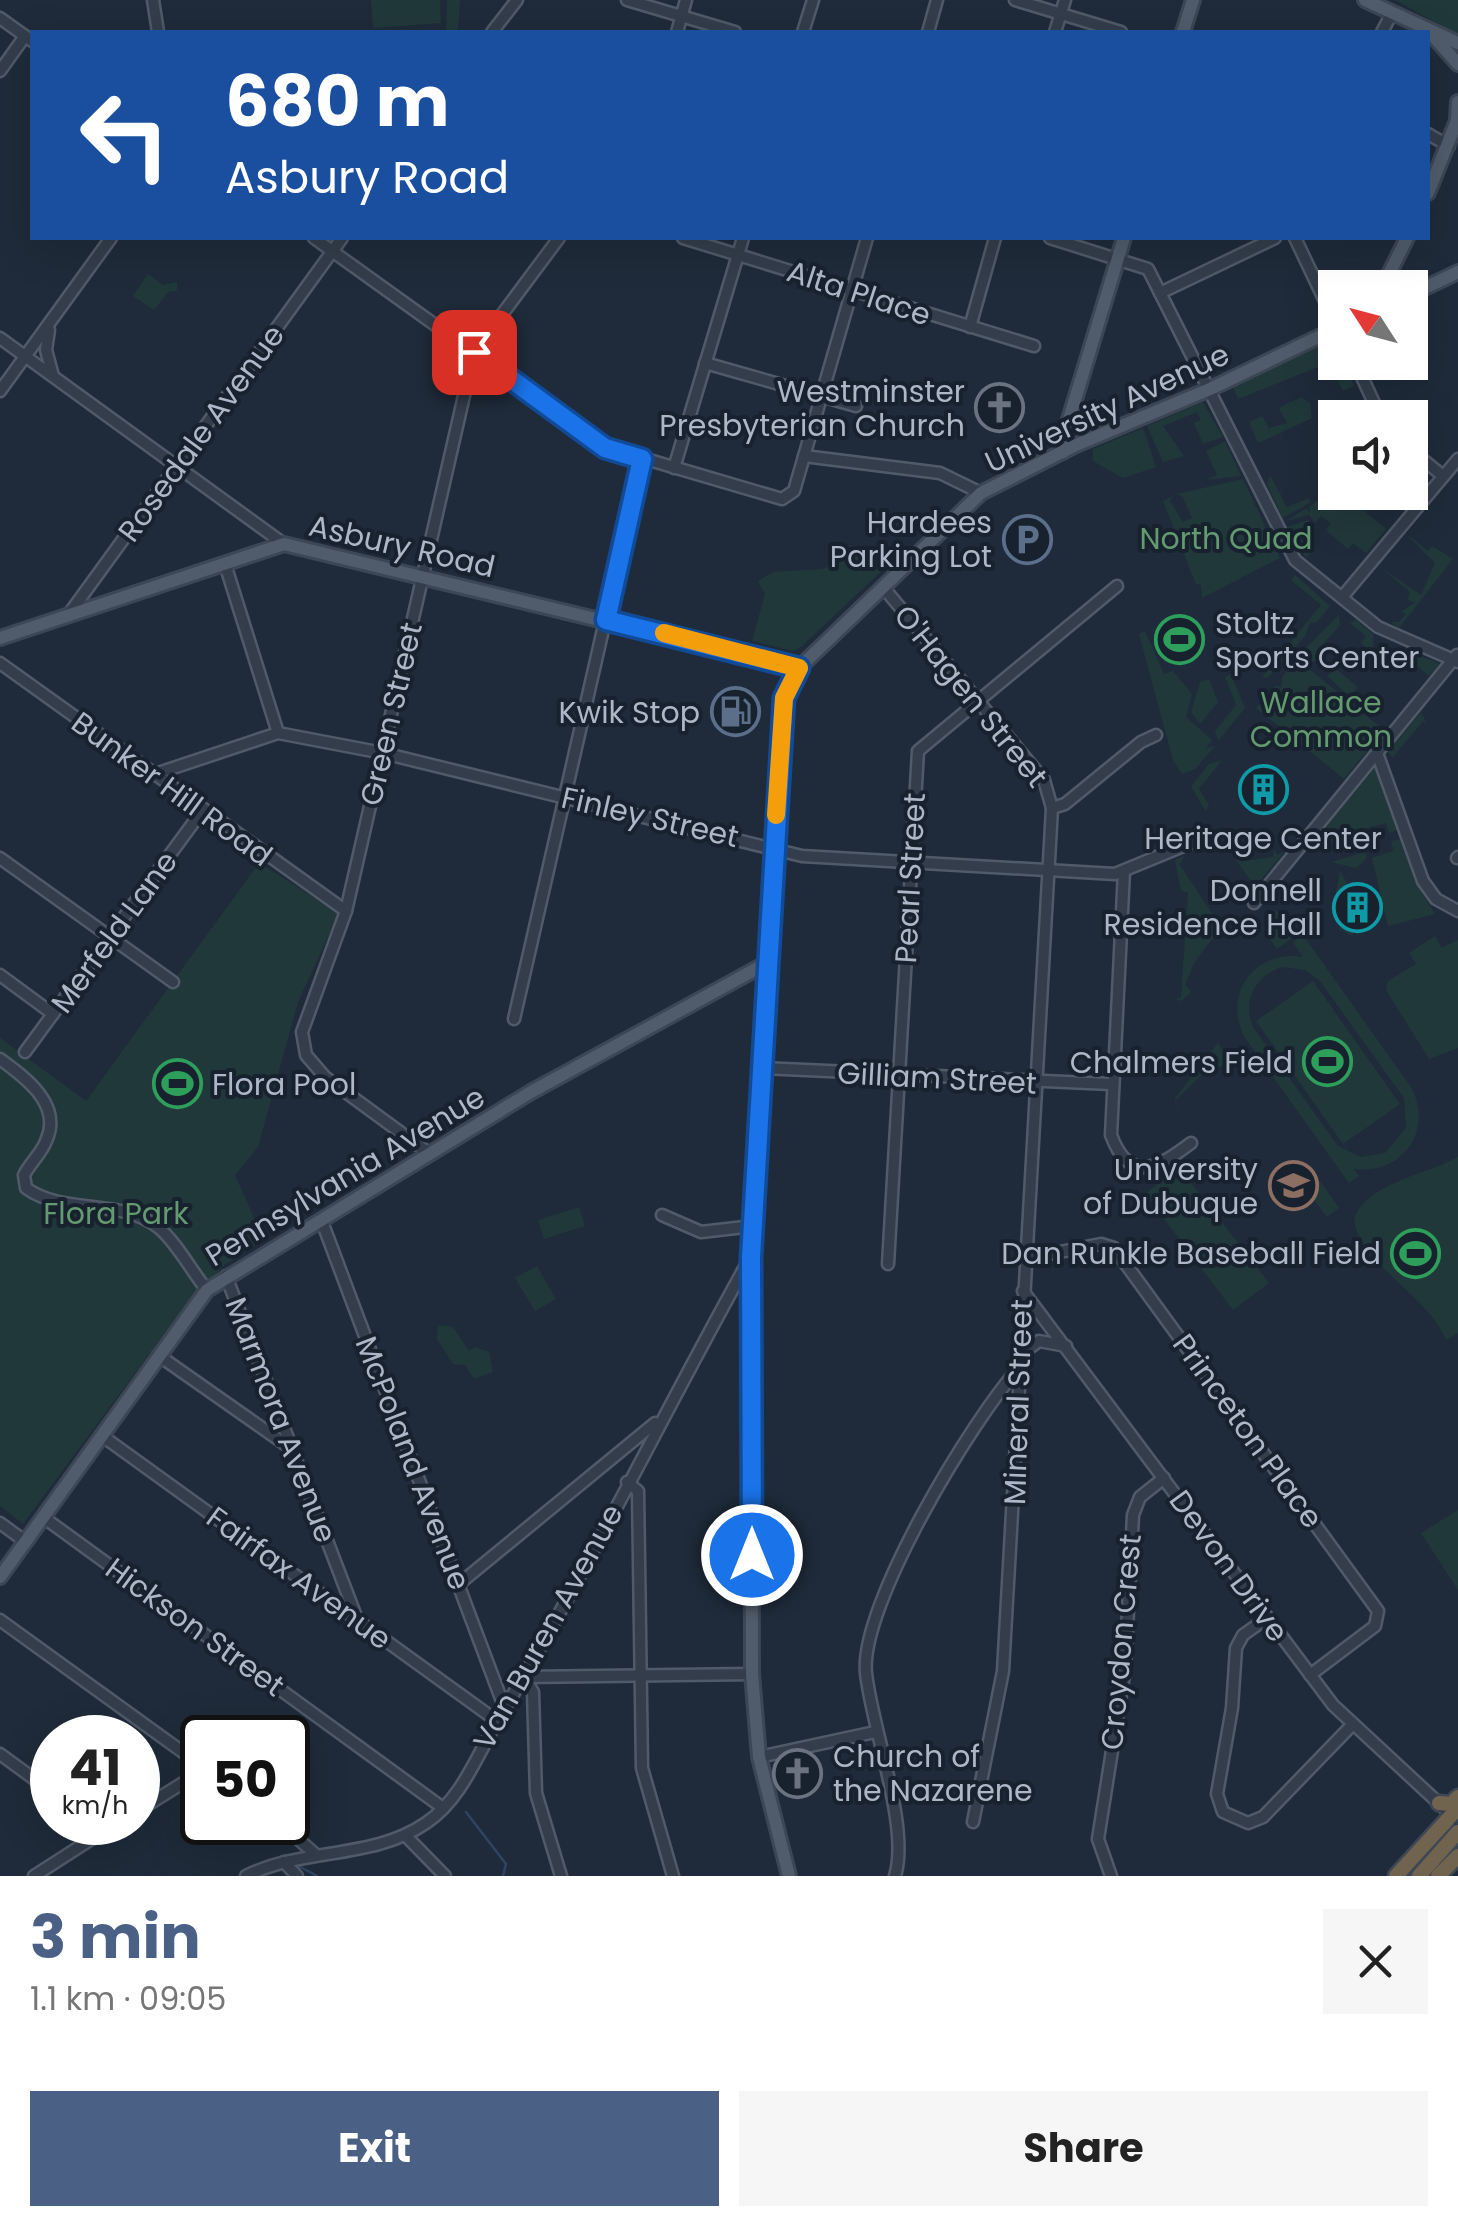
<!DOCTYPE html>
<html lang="en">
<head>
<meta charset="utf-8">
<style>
  :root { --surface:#fff; --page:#f6f6f6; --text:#222; --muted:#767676; --accent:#4a6185 }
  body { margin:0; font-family:Poppins,sans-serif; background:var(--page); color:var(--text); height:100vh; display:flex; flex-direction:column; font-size:38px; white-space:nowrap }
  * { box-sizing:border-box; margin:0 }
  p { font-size:32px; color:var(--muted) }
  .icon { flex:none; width:55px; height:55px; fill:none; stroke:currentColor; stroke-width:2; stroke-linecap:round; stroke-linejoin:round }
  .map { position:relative; height:1876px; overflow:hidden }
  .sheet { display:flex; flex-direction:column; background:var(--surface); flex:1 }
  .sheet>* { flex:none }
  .banner { position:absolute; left:30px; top:30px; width:1400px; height:210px; border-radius:0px; box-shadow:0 10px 40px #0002; background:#1a4fa0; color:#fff; overflow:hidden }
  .needle { width:65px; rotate:306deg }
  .tools { position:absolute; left:1318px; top:270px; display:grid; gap:20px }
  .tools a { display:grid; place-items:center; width:110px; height:110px; border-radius:0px; background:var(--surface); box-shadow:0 10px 40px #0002; font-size:50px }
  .speed { position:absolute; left:30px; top:1715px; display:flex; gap:20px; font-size:50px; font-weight:700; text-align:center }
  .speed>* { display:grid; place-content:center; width:130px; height:130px; border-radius:50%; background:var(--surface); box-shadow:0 10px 40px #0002; line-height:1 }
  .speed small { font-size:25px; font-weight:400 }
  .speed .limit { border:5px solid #111; border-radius:15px; background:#fff; color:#111 }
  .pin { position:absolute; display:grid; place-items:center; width:85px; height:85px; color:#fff; margin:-42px; border-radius:20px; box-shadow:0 5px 15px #0006 }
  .me { position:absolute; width:110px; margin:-55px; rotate:0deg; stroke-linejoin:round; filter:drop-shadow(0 0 8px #0008) }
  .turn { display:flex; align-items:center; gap:35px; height:210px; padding:0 30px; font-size:45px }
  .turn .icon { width:130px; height:130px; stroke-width:2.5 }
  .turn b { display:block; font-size:70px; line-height:85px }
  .round { display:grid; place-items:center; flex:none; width:105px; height:105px; border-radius:0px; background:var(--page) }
  .overview { display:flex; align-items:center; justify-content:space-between; height:170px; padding:0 30px }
  h1 { font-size:60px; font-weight:700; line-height:75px; color:var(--accent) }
  .button { display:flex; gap:20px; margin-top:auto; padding:20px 30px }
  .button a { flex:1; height:115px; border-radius:0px; background:var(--accent); color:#fff; font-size:40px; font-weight:700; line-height:115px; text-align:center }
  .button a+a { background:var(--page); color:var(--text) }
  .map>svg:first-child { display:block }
</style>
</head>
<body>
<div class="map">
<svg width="1458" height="1876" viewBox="0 0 1458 1876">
  <rect width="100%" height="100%" fill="#1f2b3a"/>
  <!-- green -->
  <g fill="#21383b" fill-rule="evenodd">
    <path d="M371 0H440L441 23 373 28Z"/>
    <path d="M447 0H460L458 32H446Z"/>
    <path d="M1395 0H1458V35Z"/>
    <path d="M148 274 163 285 177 282V291L168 292 154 310 133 296Z"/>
    <path d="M1334 339 1335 362 1345 363 1354 386 1343 391 1333 370 1322 374 1318 367 1238 399 1233 387Z"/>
    <path d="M1301 397 1310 403 1312 418 1258 443 1249 422 1262 416 1269 428 1287 423 1279 408Z"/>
    <path d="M1203 402 1223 437 1203 444 1194 423 1201 420 1197 412 1163 426 1184 456 1163 462 1147 426Z"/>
    <path d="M1143 428 1156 467 1123 478 1093 461V449Z"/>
    <path d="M1225 441 1241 476 1206 480 1217 475 1206 451Z"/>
    <path d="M1410 464 1427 478 1407 504 1399 497 1410 492Z"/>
    <path d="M1270 475 1287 507 1309 498 1311 502 1283 518 1267 484Z"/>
    <path d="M1243 479 1280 558 1202 598 1201 585 1196 584 1163 501 1173 496 1170 501 1183 522 1192 518 1182 496 1177 494Z"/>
    <path d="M1343 494 1386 529 1366 553 1353 543 1348 549 1326 530 1331 524 1321 516 1315 523 1309 515 1286 521 1307 508 1309 513 1310 506 1322 497Z"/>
    <path d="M1308 520 1313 526 1307 522 1296 535 1311 548 1316 546 1306 558 1287 527Z"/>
    <path d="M1405 533 1428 551 1432 546 1453 559 1399 628 1391 622H1399L1406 614 1401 612 1415 602 1407 600 1410 592 1379 566 1421 595 1435 563Z"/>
    <path d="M875 547 890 563 802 646 793 651 752 641 765 594 758 581 773 572 822 569Z"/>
    <path d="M1295 575 1330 606 1317 622 1310 623 1305 636 1268 678 1262 677 1321 605 1291 580Z"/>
    <path d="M1339 615 1340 625 1317 651 1328 663 1303 661 1305 649Z"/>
    <path d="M1356 620 1373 634 1374 653 1359 666 1355 663 1367 648 1361 643 1366 636 1350 623Z"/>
    <path d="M1145 631 1164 674 1173 671 1192 694 1186 717 1212 740 1206 748 1215 746 1195 769 1182 774 1173 760 1139 634Z"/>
    <path d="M1402 648 1406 650 1440 664 1429 676 1400 651Z"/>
    <path d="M1297 659 1384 730 1344 779 1256 708 1275 686 1281 687 1282 677Z"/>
    <path d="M1336 669 1357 686 1352 699 1327 676Z"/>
    <path d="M1231 674 1245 708 1218 741 1215 731 1236 705 1225 677Z"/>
    <path d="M1209 679 1218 702 1200 724 1191 712 1200 682Z"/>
    <path d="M1421 712 1427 724 1423 721 1393 757 1388 752Z"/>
    <path d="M1222 760 1199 789 1209 805 1206 811 1191 787 1209 764Z"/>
    <path d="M1375 768 1398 830 1389 833 1386 823 1360 830V836L1328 844V850L1322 851 1316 839Z"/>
    <path d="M1401 839 1416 882 1435 914 1388 926 1372 858 1393 851 1391 841Z"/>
    <path d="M1274 849 1277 855 1285 851 1255 887 1232 854 1240 853 1243 861 1273 857Z"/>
    <path d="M1365 852 1367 858 1356 868 1331 862Z"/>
    <path d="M1184 856 1180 865 1221 927 1194 963 1185 985 1191 992 1181 1001 1175 999 1181 998 1188 893 1181 891 1175 860Z"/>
    <path d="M259 863 339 913 298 1002 258 1147 235 1175 264 1240 224 1265 158 1342 23 1524 0 1506V1038L86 1101Z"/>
    <path d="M1340 871 1346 881 1353 936 1340 930 1334 904Z"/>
    <path d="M1271 909 1278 912 1295 936 1277 949 1271 941Z"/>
    <path d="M1303 935 1411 1087C1434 1130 1403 1175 1354 1169L1359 1176 1349 1183 1245 1038C1222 995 1254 949 1303 957L1293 942ZM1283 967 1305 970 1320 981 1404 1098 1406 1128 1385 1153 1361 1157 1338 1146 1253 1027C1242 1000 1255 975 1283 967Z"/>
    <path d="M1435 936 1442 948 1458 940V1048L1429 1059 1386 990 1388 981 1416 964 1409 953Z"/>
    <path d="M1313 981 1400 1104 1343 1144 1256 1021Z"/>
    <path d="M1218 1043 1230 1062 1200 1076 1175 1101 1180 1113 1175 1098Z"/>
    <path d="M1458 1157V1333L1446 1340C1429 1296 1360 1264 1354 1220 1365 1183 1428 1174 1458 1157Z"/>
    <path d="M1179 1167 1269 1283 1233 1310 1145 1194Z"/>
    <path d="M1320 1181 1339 1208 1327 1217 1307 1190Z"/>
    <path d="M579 1207 585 1226 544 1239 538 1220Z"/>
    <path d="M537 1266 556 1299 535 1311 515 1278Z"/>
    <path d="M438 1325 453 1327 469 1351 475 1347 489 1352 493 1372 474 1379 465 1365 453 1364 437 1339Z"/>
    <path d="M1458 1510V1590L1421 1533Z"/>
  </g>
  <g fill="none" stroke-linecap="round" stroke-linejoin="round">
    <!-- stream -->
    <g stroke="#2f4461" stroke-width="2.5">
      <path d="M466 1812 506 1864 503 1876"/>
      <path d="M297 1865 317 1876"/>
    </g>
    <defs>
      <g id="minor">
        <path d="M153 0 158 32"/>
        <path d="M627 0 735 32"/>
        <path d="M1015 0 1121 32"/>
        <path d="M0 18 32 41"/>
        <path d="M492 32 517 0"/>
        <path d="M677 32 686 0"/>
        <path d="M803 32 813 0"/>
        <path d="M928 32 937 0"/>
        <path d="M1055 32 1065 0"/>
        <path d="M1382 32 1392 13"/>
        <path d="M0 71 25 36"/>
        <path d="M1428 134 1449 146"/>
        <path d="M314 238 605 447 782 499 794 491 867 238"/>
        <path d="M683 238 1034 346"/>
        <path d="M1050 238 1148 269 1295 560 1378 627 1458 662"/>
        <path d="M1295 238 1335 322"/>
        <path d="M1160 293 1275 238"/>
        <path d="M970 327 995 238"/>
        <path d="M49 330 46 350 53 376"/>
        <path d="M0 338 284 544"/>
        <path d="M1355 362 1381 418"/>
        <path d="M705 363 856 406"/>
        <path d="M0 391 111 238"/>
        <path d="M1410 449 1443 476"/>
        <path d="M804 456 940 473 981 493"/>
        <path d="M674 468 743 238"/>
        <path d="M225 564 278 733"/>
        <path d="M883 587 1044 780 1052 808"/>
        <path d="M1343 596 1458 459"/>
        <path d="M69 614 342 238"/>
        <path d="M0 663 346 911"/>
        <path d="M1377 753 1423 881 1436 899 1458 911"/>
        <path d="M152 775 278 733 383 753 802 856 1115 874 1210 835"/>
        <path d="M0 858 173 982"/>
        <path d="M1457 858 1458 857"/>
        <path d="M1124 871 1111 1135C1130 1186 1159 1167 1191 1143"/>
        <path d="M1254 903 1457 655"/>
        <path d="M0 975 53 1014"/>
        <path d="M514 1019 642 459"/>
        <path d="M25 1052 202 811"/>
        <path d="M0 1059C26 1078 63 1105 46 1141 41 1154 30 1163 24 1175L26 1188C64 1216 121 1197 159 1228 177 1243 192 1272 207 1290"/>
        <path d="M762 1068 1111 1084"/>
        <path d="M430 1154 325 1077 306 1055 302 1032 346 911 474 352 559 238"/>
        <path d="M662 1215 701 1232 753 1226"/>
        <path d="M321 1219 505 1709"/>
        <path d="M1024 1259 1101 1244 1114 1248 1378 1611 1375 1626 1310 1675"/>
        <path d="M888 1264 918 751 1117 586"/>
        <path d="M226 1276 357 1619"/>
        <path d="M1023 1291 1333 1705 1458 1821"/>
        <path d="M1022 1353 1039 1341 1066 1346"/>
        <path d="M158 1355 292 1449"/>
        <path d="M101 1435 497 1721"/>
        <path d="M627 1482 638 1491 642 1768 673 1876"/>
        <path d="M43 1517 443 1808"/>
        <path d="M0 1523 26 1542"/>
        <path d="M459 1584 655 1423"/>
        <path d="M1267 1618 1243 1635 1236 1648 1232 1708 1217 1794 1223 1812 1248 1823 1263 1817 1353 1724"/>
        <path d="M0 1620 202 1766"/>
        <path d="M524 1677 752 1674"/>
        <path d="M524 1677 533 1692 536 1793 561 1876"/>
        <path d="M0 1754 52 1792"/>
        <path d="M759 1757 875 1732"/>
        <path d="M138 1811 202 1771"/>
        <path d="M279 1822 315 1854"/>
        <path d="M973 1822 1003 1671 1052 808 1065 804 1141 742 1156 735"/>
        <path d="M405 1835 445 1876"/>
        <path d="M284 1862 297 1876"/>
        <path d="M34 1876 118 1822"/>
        <path d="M246 1876C304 1847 372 1860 426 1823 462 1799 478 1753 499 1718 589 1568 665 1410 750 1258"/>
        <path d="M895 1876C910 1827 872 1729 866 1673 859 1606 973 1418 1019 1368"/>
        <path d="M1111 1876 1098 1839 1125 1669 1133 1515 1140 1497 1164 1478"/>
      </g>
      <g id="major">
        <path d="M1365 0 1458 43"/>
        <path d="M1183 32 1193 0"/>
        <path d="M1435 38 1458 64"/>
        <path d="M1457 119 1458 102"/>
        <path d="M1428 193 1458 118"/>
        <path d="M1382 288 1407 238"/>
        <path d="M1410 295 1458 272"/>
        <path d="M1063 452V439L1124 238"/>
        <path d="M0 638 284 544 799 668"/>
        <path d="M0 1577 207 1290 531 1092 767 963"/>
        <path d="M789 1876 759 1757 752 1674 751 1257 786 686 799 668 981 493 1076 445 1210 389 1335 329"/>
      </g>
      <g id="highway">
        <path d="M1439 1803 1451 1804 1458 1797"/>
        <path d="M1396 1876 1458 1808"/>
        <path d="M1419 1876 1458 1832"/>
        <path d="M1438 1876 1458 1856"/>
      </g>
    </defs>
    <!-- minor casing -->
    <use href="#minor" stroke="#505a68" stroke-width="15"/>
    <!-- major casing -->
    <use href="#major" stroke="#3c4654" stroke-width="18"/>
    <!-- highway casing -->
    <use href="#highway" stroke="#3d4755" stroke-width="19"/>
    <!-- minor -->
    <use href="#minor" stroke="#333d4b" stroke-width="10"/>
    <!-- major -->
    <use href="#major" stroke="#505c6b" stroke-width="12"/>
    <!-- highway -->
    <use href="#highway" stroke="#71644f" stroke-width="14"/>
  </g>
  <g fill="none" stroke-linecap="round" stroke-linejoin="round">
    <defs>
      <path id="route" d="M474 352 605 448 642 459 606 620 799 668 784 698 751 1257 752 1555"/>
    </defs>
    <!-- route casing -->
    <use href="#route" stroke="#114b97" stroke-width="25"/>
    <!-- route -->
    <use href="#route" stroke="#1a73e8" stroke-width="18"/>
    <!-- slow -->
    <path stroke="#f59e0b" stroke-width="18" d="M664 633 799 668 784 698 776 815"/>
  </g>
  <!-- icons -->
  <defs>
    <symbol id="church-ring" viewBox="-11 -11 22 22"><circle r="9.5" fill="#18222f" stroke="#6b7280" stroke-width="1.5"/><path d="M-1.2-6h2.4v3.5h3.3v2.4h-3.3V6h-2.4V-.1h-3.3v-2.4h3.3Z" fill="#6b7280"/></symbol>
    <symbol id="parking-ring" viewBox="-11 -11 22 22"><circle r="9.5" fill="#18222f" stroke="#5c6f8a" stroke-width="1.5"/><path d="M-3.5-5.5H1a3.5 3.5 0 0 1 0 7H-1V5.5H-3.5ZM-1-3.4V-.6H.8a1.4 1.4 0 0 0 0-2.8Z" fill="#5c6f8a"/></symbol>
    <symbol id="stadium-ring" viewBox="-11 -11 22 22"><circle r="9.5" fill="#18222f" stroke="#2e9e5b" stroke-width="1.5"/><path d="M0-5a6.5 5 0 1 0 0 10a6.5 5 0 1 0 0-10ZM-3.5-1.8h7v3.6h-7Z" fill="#2e9e5b"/></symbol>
    <symbol id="fuel-ring" viewBox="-11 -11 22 22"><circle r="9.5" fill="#18222f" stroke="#5c6f8a" stroke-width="1.5"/><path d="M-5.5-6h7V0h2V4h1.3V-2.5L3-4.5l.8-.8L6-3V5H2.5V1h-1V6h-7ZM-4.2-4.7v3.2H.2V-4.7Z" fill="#5c6f8a"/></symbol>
    <symbol id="building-ring" viewBox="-11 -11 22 22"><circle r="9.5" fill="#18222f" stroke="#0f9aa8" stroke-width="1.5"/><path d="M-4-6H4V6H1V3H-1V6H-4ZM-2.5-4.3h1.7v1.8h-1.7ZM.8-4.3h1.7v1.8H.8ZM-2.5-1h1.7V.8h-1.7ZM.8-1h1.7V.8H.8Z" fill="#0f9aa8"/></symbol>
    <symbol id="university-ring" viewBox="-11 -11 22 22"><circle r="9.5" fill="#18222f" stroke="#8d6e63" stroke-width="1.5"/><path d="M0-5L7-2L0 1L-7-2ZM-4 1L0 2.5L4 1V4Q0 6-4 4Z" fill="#8d6e63"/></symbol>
  </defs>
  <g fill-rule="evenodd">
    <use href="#church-ring" x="972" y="380" width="55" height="55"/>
    <use href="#parking-ring" x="1000" y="512" width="55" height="55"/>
    <use href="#stadium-ring" x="1152" y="612" width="55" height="55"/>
    <use href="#fuel-ring" x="708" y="684" width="55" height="55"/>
    <use href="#building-ring" x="1236" y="762" width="55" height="55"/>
    <use href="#building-ring" x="1330" y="880" width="55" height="55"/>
    <use href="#stadium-ring" x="1300" y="1034" width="55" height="55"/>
    <use href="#stadium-ring" x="150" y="1056" width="55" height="55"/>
    <use href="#university-ring" x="1266" y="1158" width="55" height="55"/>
    <use href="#stadium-ring" x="1388" y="1226" width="55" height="55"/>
    <use href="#church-ring" x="770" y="1746" width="55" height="55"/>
  </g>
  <g text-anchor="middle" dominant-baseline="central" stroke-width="8" stroke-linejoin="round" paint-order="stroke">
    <!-- street labels -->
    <g font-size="30" fill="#adb7c7" stroke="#18222f">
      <text transform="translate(859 293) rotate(18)">Alta Place</text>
      <text transform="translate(1107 408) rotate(-25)">University Avenue</text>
      <text transform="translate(201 433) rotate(-54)">Rosedale Avenue</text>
      <text transform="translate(402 546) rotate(13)">Asbury Road</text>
      <text transform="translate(971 696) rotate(51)">O'Hagen Street</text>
      <text transform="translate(391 714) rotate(-77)">Green Street</text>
      <text transform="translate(172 789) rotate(36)">Bunker Hill Road</text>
      <text transform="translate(650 817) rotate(13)">Finley Street</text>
      <text transform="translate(910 878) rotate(-87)">Pearl Street</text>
      <text transform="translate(114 932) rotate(-54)">Merfeld Lane</text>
      <text transform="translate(937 1078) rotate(3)">Gilliam Street</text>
      <text transform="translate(345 1176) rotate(-31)">Pennsylvania Avenue</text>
      <text transform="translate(1018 1402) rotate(-88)">Mineral Street</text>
      <text transform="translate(281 1420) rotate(69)">Marmora Avenue</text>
      <text transform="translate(1248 1431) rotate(54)">Princeton Place</text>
      <text transform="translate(413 1463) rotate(69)">McPoland Avenue</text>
      <text transform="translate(1229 1566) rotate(54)">Devon Drive</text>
      <text transform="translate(299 1578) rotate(36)">Fairfax Avenue</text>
      <text transform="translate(195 1627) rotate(36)">Hickson Street</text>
      <text transform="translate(548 1627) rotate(-61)">Van Buren Avenue</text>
      <text transform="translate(1121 1642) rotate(-85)">Croydon Crest</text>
    </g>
    <!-- poi labels -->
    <g font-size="30" fill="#adb7c7" stroke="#18222f" text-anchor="end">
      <text x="965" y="391">Westminster<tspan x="965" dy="34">Presbyterian Church</tspan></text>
      <text x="992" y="522">Hardees<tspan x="992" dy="34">Parking Lot</tspan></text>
      <text x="1215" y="623" text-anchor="start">Stoltz<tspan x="1215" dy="34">Sports Center</tspan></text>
      <text x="700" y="712">Kwik Stop</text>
      <text x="1263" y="838" text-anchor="middle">Heritage Center</text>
      <text x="1322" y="890">Donnell<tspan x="1322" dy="34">Residence Hall</tspan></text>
      <text x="1293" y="1062">Chalmers Field</text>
      <text x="212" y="1084" text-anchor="start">Flora Pool</text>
      <text x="1258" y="1169">University<tspan x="1258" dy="34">of Dubuque</tspan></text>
      <text x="1381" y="1253">Dan Runkle Baseball Field</text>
      <text x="833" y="1756" text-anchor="start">Church of<tspan x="833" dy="34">the Nazarene</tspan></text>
    </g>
    <!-- park labels -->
    <g font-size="30" fill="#639a6f" stroke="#18222f">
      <text x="1226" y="538">North Quad</text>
      <text x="1321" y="702">Wallace<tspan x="1321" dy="34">Common</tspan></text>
      <text x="116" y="1213">Flora Park</text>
    </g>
  </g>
</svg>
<div class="tools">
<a><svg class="needle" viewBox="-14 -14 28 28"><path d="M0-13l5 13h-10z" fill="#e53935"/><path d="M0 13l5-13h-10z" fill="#767676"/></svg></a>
<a><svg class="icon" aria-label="sound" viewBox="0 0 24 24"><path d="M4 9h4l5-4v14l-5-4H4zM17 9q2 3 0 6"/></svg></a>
</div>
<div class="speed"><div>41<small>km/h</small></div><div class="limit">50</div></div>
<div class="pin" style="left:474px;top:352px;background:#d93025"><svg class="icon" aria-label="arrive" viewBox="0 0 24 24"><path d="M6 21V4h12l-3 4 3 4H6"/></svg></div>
<svg class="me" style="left:752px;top:1555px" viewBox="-20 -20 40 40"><circle r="17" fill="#1a73e8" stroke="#fff" stroke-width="3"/><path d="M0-11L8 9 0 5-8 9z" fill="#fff"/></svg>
<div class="banner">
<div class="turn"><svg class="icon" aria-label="left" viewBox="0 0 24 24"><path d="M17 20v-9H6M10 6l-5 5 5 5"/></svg><div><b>680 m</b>Asbury Road</div></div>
</div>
</div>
<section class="sheet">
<div class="overview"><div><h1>3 min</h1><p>1.1 km · 09:05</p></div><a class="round"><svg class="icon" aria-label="close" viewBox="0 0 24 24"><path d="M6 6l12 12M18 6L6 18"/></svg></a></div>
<div class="button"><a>Exit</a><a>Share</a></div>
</section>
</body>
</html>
